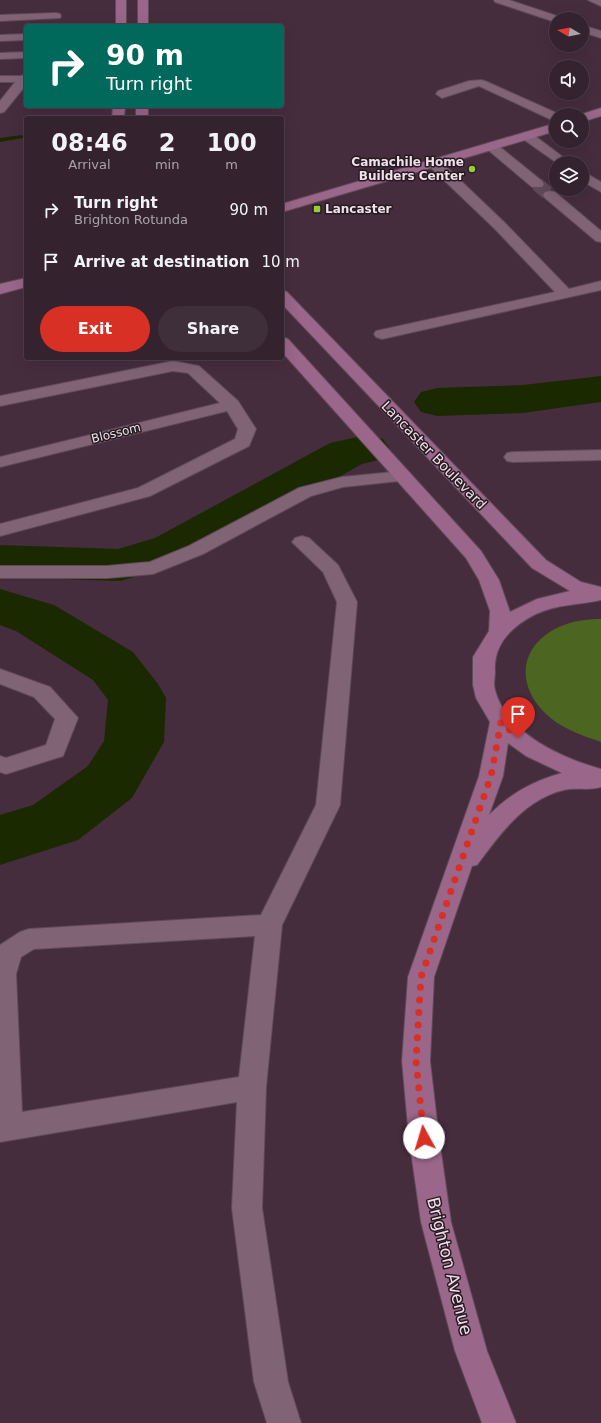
<!DOCTYPE html>
<html lang="en">
<head>
<meta charset="utf-8">
<style>
  :root { --surface:#34222e; --page:#3f2f3a; --text:#f1f3f6; --muted:#a9a4aa; --line:#4e3f4a; --accent:#d93025 }
  body { margin:0; font-family:"DejaVu Sans",sans-serif; background:var(--page); color:var(--text); height:100vh; display:flex; flex-direction:column; font-size:15px; white-space:nowrap }
  * { box-sizing:border-box; margin:0 }
  p { font-size:13px; color:var(--muted) }
  .icon { flex:none; width:22px; height:22px; fill:none; stroke:currentColor; stroke-width:2; stroke-linecap:round; stroke-linejoin:round }
  .map { position:relative; flex:1; overflow:hidden }
  .details { position:absolute; left:24px; top:116px; width:260px; height:244px; display:flex; flex-direction:column; background:var(--surface); border-radius:4px; box-shadow:0 4px 16px #0002,0 0 0 1px var(--line) }
  .details>* { flex:none }
  .top-card { position:absolute; left:24px; top:24px; width:260px; height:84px; border-radius:4px; box-shadow:0 4px 16px #0002,0 0 0 1px var(--line); background:#00695c; color:#fff; overflow:hidden }
  .needle { width:26px; rotate:279deg }
  .fabs { position:absolute; left:549px; top:12px; display:grid; gap:8px }
  .fabs a { display:grid; place-items:center; width:40px; height:40px; border-radius:50%; background:var(--surface); box-shadow:0 4px 16px #0002,0 0 0 1px var(--line); font-size:20px }
  .pin { position:absolute; display:grid; place-items:center; width:34px; height:34px; color:#fff; margin:-41px -17px; border-radius:50% 50% 50% 0; rotate:-45deg; box-shadow:0 0 4px #0007 }
  .pin .icon { rotate:45deg }
  .me { position:absolute; width:44px; margin:-22px; rotate:354deg; stroke-linejoin:round; filter:drop-shadow(0 0 3px #0008) }
  .turn { display:flex; align-items:center; gap:14px; height:84px; padding:0 16px; font-size:18px }
  .turn .icon { width:52px; height:52px; stroke-width:2.5 }
  .turn b { display:block; font-size:28px; line-height:34px }
  .eta { display:flex; justify-content:space-evenly; align-items:center; height:68px; text-align:center }
  .eta b { font-size:24px; font-weight:600; line-height:28px }
  .primary-button { display:flex; gap:8px; margin-top:auto; padding:8px 16px }
  .primary-button a { flex:1; height:46px; border-radius:24px; background:var(--accent); color:#fff; font-size:16px; font-weight:600; line-height:46px; text-align:center }
  .primary-button a+a { background:var(--page); color:var(--text) }
  ul { padding:0; list-style:none }
  li { display:flex; align-items:center; gap:12px; height:52px; padding:0 16px }
  li div { flex:1 }
  li b { display:block; font-size:15px }
  li em { font-style:normal }
  .map>svg:first-child { display:block }
</style>
</head>
<body>
<div class="map">
<svg width="601" height="1423" viewBox="0 0 601 1423">
  <rect width="100%" height="100%" fill="#462d3e"/>
  <!-- green -->
  <path fill="#4c6521" d="M601 619V742C581 735 560 728 545 713 515 683 520 645 559 627 572 621 587 619 601 619Z"/>
  <g fill="none" stroke-linecap="round" stroke-linejoin="round">
    <!-- stream -->
    <path fill="#1b2901" fill-rule="evenodd" d="M21 135 23 136V138L0 142V138Z"/>
    <!-- river -->
    <g fill="#1b2901" fill-rule="evenodd">
      <path d="M601 376V402L523 413 437 416 421 412 414 402 421 392 437 388 523 385Z"/>
      <path d="M366 435 383 439 390 449 383 459 362 464 191 560 120 581 0 577V545L118 549 155 538 330 443Z"/>
      <path d="M0 589 54 605 133 652 158 684 166 698 164 742 132 798 78 840 0 865V815L33 805 88 766 104 741 108 700 93 680 16 631 0 625Z"/>
    </g>
    <!-- minor-tunnel -->
    <path stroke="#604858" stroke-width="14" stroke-dasharray="14 8" stroke-linecap="butt" d="M537 184 550 195"/>
    <defs>
      <g id="minor">
        <path d="M494 0H509L560 17 561 19H556V22L552 21 495 2Z"/>
        <path d="M588 0H601V6Z"/>
        <path d="M56 13 60 14 61 16 60 18 0 21V15Z"/>
        <path d="M582 25 601 31V38L582 32Z"/>
        <path d="M26 34V40L0 41V35Z"/>
        <path d="M26 52V58L0 59V53Z"/>
        <path d="M26 74V85L4 112 0 113V101L15 82H0V76H21Z"/>
        <path d="M481 80 485 81 561 115H556V121L552 120 479 86 442 98 436 94 438 91 469 81Z"/>
        <path d="M527 132 531 133 571 163H557L523 139 521 136 523 133Z"/>
        <path d="M491 142 495 143 542 181 544 184 542 187H532L487 149 485 146Z"/>
        <path d="M434 159 439 160 504 222 569 289 601 281V290L382 339 376 337 374 334 376 331 555 292 494 228 429 166 428 163 429 160Z"/>
        <path d="M582 171 601 182V192L582 181Z"/>
        <path d="M550 191 555 192 601 231V242L596 241 545 198 543 195 545 192Z"/>
        <path d="M173 361 199 366 238 401 256 429 249 446 150 496 0 536V524L138 488 235 439 238 429 227 411 0 467V457L220 403 188 373 173 371 0 406V396Z"/>
        <path d="M601 450V460L513 462 507 461 504 457 507 453 513 452Z"/>
        <path d="M403 471 409 472 412 476 409 480 343 487 311 496 203 554 153 574 107 578H0V566H107L150 562 189 546 299 488 342 477Z"/>
        <path d="M302 536 309 538 338 565 357 602 340 805 282 925 266 1087 262 1208 288 1382 301 1423H267L254 1382 232 1208 237 1102 0 1142V945L20 932 29 929 261 915 316 805 337 602 323 572 292 542 295 538ZM255 936 239 1077 22 1112 16 974 21 957 34 949Z"/>
        <path d="M0 669 50 687 78 718 63 756 6 774 0 772V756L6 758 46 745 55 719 34 697 0 684Z"/>
      </g>
      <g id="major">
        <rect x="116" y="0" width="10" height="26"/>
        <rect x="138" y="0" width="10" height="26"/>
        <path d="M113 106H125L124 118H112Z"/>
        <rect x="136" y="106" width="12" height="12"/>
        <path d="M601 108V116L582 122V115H579Z"/>
        <path d="M556 123V131L282 212V204Z"/>
        <path d="M26 278V287L0 294V284Z"/>
        <path d="M282 290 287 292 546 560 581 582 601 587V600C579 605 557 604 536 614 512 626 493 644 495 672 495 678 493 684 495 690 506 733 562 758 601 769V787C589 791 577 787 564 790 525 799 500 834 477 865L472 866 434 977 430 1061 439 1138 451 1222 487 1351 516 1423H482L455 1351 421 1222 409 1138 402 1061 408 977 479 776 490 722 476 698 473 685V657L489 631 490 611 479 580 466 558 282 352V337L288 339 481 551 499 580 510 612 537 599 570 591 532 568 282 304ZM508 743 526 756 562 773C533 781 511 793 489 815L503 776Z"/>
      </g>
    </defs>
    <!-- minor casing -->
    <use href="#minor" stroke="#5f4a58" stroke-width="2"/>
    <!-- major casing -->
    <use href="#major" stroke="#5f4a58" stroke-width="2"/>
    <!-- minor -->
    <use href="#minor" fill="#806476" fill-rule="evenodd"/>
    <!-- major -->
    <use href="#major" fill="#9a6689" fill-rule="evenodd"/>
  </g>
  <g fill="none" stroke-linecap="round" stroke-linejoin="round">
    <!-- route -->
    <path stroke="#d93025" stroke-width="7" stroke-dasharray="0 12.6" d="M424 1138 416 1061 421 977 491 776 501 722 518 738"/>
  </g>
  <!-- markers -->
  <g fill="#98cb37" stroke="#251a21" stroke-width="1.5">
    <circle cx="472" cy="169" r="4"/>
    <rect x="313" y="205" width="8" height="8" rx="2"/>
  </g>
  <g text-anchor="middle" dominant-baseline="central" stroke-width="3" stroke-linejoin="round" paint-order="stroke">
    <!-- far-poi labels -->
    <g font-size="12" font-weight="bold" fill="#f1e0eb" stroke="#251a21" text-anchor="end">
      <text x="464" y="162">Camachile Home<tspan x="464" dy="14">Builders Center</tspan></text>
      <text x="325" y="209" text-anchor="start">Lancaster</text>
    </g>
    <!-- far-street labels -->
    <g font-size="12" fill="#f1e0eb" stroke="#251a21">
      <text transform="translate(116 433) rotate(-14)">Blossom</text>
    </g>
    <!-- street labels -->
    <g font-size="14" fill="#f1e0eb" stroke="#251a21">
      <text transform="translate(434 455) rotate(46)">Lancaster Boulevard</text>
    </g>
    <!-- near-street labels -->
    <g font-size="17" fill="#f1e0eb" stroke="#251a21">
      <text transform="translate(450 1266) rotate(76)">Brighton Avenue</text>
    </g>
  </g>
</svg>
<div class="fabs">
<a><svg class="needle" viewBox="-14 -14 28 28"><path d="M0-13l5 13h-10z" fill="#e53935"/><path d="M0 13l5-13h-10z" fill="#a9a4aa"/></svg></a>
<a><svg class="icon" aria-label="sound" viewBox="0 0 24 24"><path d="M4 9h4l5-4v14l-5-4H4zM17 9q2 3 0 6"/></svg></a>
<a><svg class="icon" aria-label="search" viewBox="0 0 24 24"><circle cx="10" cy="10" r="6"/><path d="M15 15l6 6"/></svg></a>
<a><svg class="icon" aria-label="layers" viewBox="0 0 24 24"><path d="M12 4l9 5-9 5-9-5zM3 14l9 5 9-5"/></svg></a>
</div>
<div class="pin" style="left:518px;top:738px;background:#d93025"><svg class="icon" aria-label="arrive" viewBox="0 0 24 24"><path d="M6 21V4h12l-3 4 3 4H6"/></svg></div>
<svg class="me" style="left:424px;top:1138px" viewBox="-20 -20 40 40"><circle r="19" fill="#fff"/><path d="M0-13L10 11 0 6-10 11z" fill="#d93025"/></svg>
<div class="top-card">
<div class="turn"><svg class="icon" aria-label="right" viewBox="0 0 24 24"><path d="M7 20v-9h11M14 6l5 5-5 5"/></svg><div><b>90 m</b>Turn right</div></div>
</div>
<section class="details">
<div class="eta">
<div><b>08:46</b><p>Arrival</p></div>
<div><b>2</b><p>min</p></div>
<div><b>100</b><p>m</p></div>
</div>
<ul>
<li><svg class="icon" aria-label="right" viewBox="0 0 24 24"><path d="M7 20v-9h11M14 6l5 5-5 5"/></svg><div><b>Turn right</b><p>Brighton Rotunda</p></div><em>90 m</em></li>
<li><svg class="icon" aria-label="arrive" viewBox="0 0 24 24"><path d="M6 21V4h12l-3 4 3 4H6"/></svg><div><b>Arrive at destination</b></div><em>10 m</em></li>
</ul>
<div class="primary-button"><a>Exit</a><a>Share</a></div>
</section>
</div>
</body>
</html>
